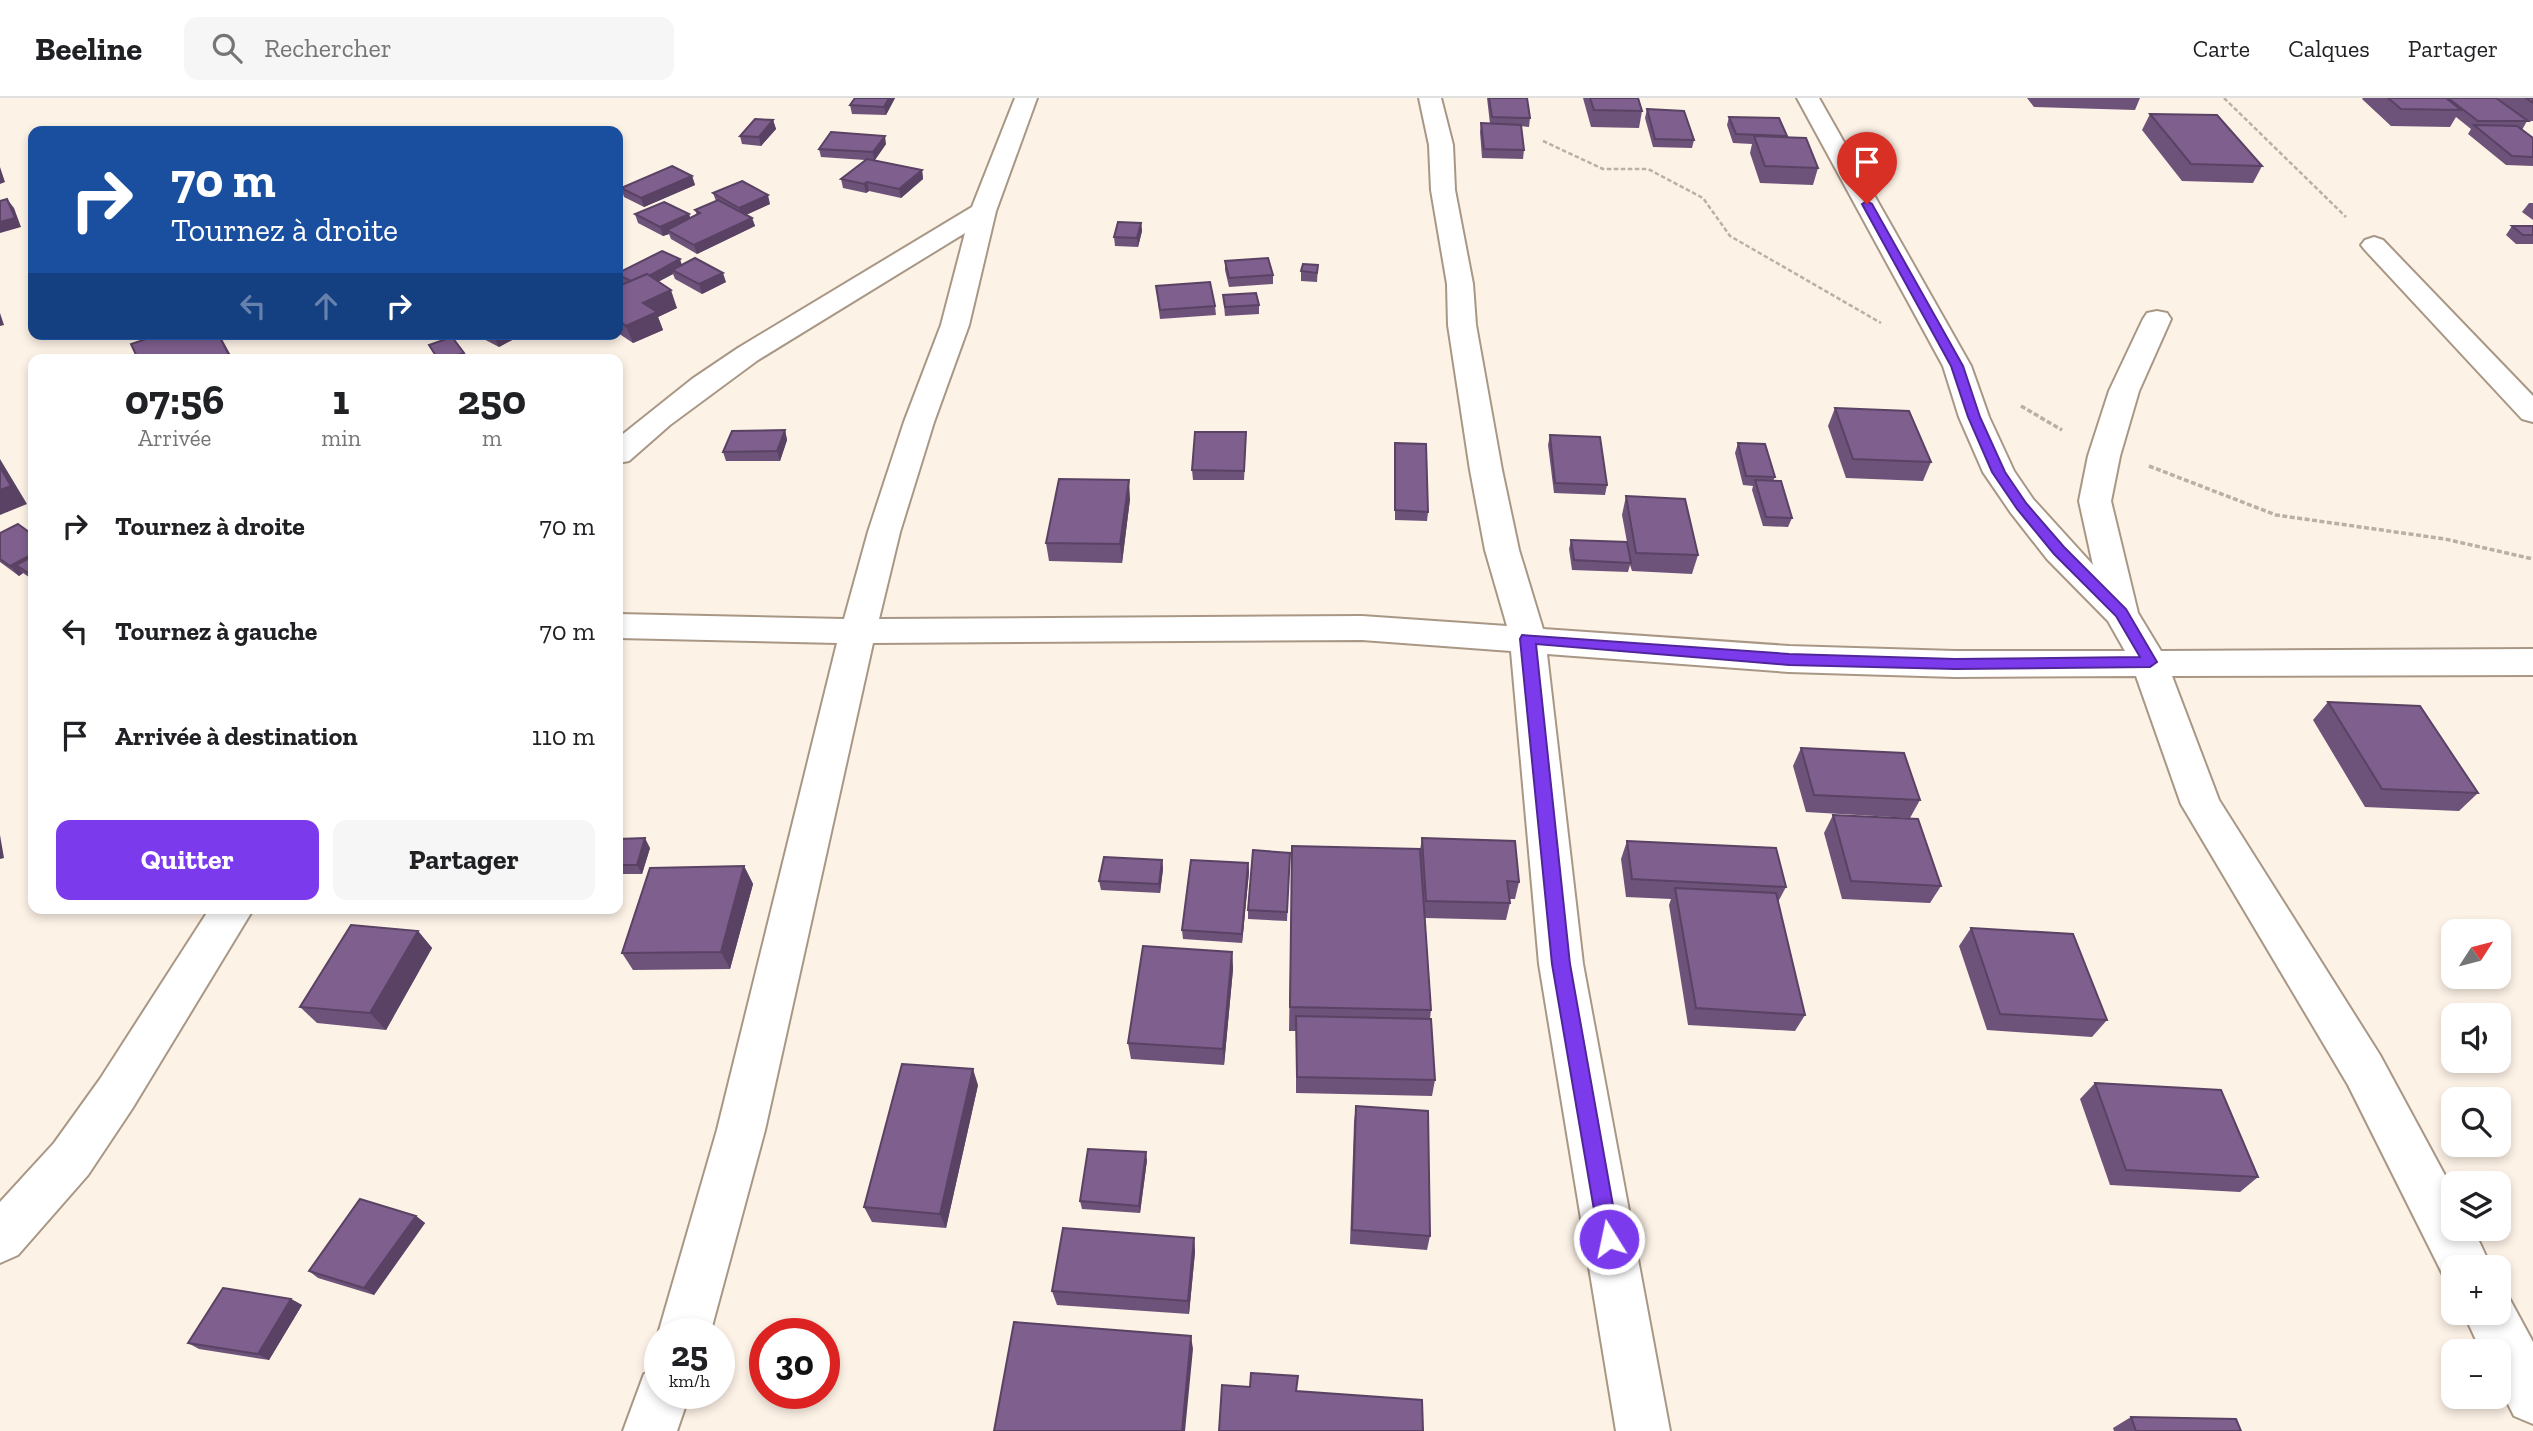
<!DOCTYPE html>
<html lang="fr">
<head>
<meta charset="utf-8">
<style>
  :root { --surface:#fff; --page:#f6f6f6; --text:#202124; --muted:#757577; --line:#e0e0e0; --accent:#7c3aed }
  body { margin:0; font-family:"Zilla Slab",serif; background:var(--page); color:var(--text); height:100vh; display:flex; flex-direction:column; font-size:26px; white-space:nowrap }
  * { box-sizing:border-box; margin:0 }
  p { font-size:23px; color:var(--muted) }
  .icon { flex:none; width:38px; height:38px; fill:none; stroke:currentColor; stroke-width:2; stroke-linecap:round; stroke-linejoin:round }
  .map { position:relative; flex:1; overflow:hidden }
  .sheet { position:absolute; left:28px; top:256px; width:595px; height:560px; display:flex; flex-direction:column; background:var(--surface); border-radius:14px; box-shadow:0 4px 10px #0003 }
  .sheet>* { flex:none }
  .hud { position:absolute; left:28px; top:28px; width:595px; height:214px; border-radius:14px; box-shadow:0 4px 10px #0003; background:#1a4fa0; color:#fff; overflow:hidden }
  .needle { width:46px; rotate:54deg }
  .fabs { position:absolute; left:2441px; top:821px; display:grid; gap:14px }
  .fabs a { display:grid; place-items:center; width:70px; height:70px; border-radius:14px; background:var(--surface); box-shadow:0 4px 10px #0003; font-size:35px }
  .speed { position:absolute; left:644px; top:1220px; display:flex; gap:14px; font-size:35px; font-weight:700; text-align:center }
  .speed>* { display:grid; place-content:center; width:91px; height:91px; border-radius:50%; background:var(--surface); box-shadow:0 4px 10px #0003; line-height:1 }
  .speed small { font-size:18px; font-weight:400 }
  .speed .limit { border:10px solid #d22; background:#fff; color:#111 }
  .pin { position:absolute; display:grid; place-items:center; width:60px; height:60px; color:#fff; margin:-72px -30px; border-radius:50% 50% 50% 0; rotate:-45deg; box-shadow:0 0 7px #0007 }
  .pin .icon { rotate:45deg }
  .me { position:absolute; width:77px; margin:-38px; rotate:350deg; stroke-linejoin:round; filter:drop-shadow(0 0 5px #0008) }
  .turn { display:flex; align-items:center; gap:24px; height:147px; padding:0 28px; font-size:32px }
  .turn .icon { width:91px; height:91px; stroke-width:2.5 }
  .turn b { display:block; font-size:49px; line-height:60px }
  .lanes { display:flex; align-items:center; height:66px; padding:0 28px; background:#0003; justify-content:center; gap:35px; direction:ltr }
  .lanes .off { opacity:.35 }
  .eta { display:flex; justify-content:space-evenly; align-items:center; height:119px; text-align:center }
  .eta b { font-size:42px; font-weight:800; line-height:49px }
  .primary-button { display:flex; gap:14px; margin-top:auto; padding:14px 28px }
  .primary-button a { flex:1; height:80px; border-radius:14px; background:var(--accent); color:#fff; font-size:28px; font-weight:800; line-height:80px; text-align:center }
  .primary-button a+a { background:var(--page); color:var(--text) }
  ul { padding:0; list-style:none }
  li { display:flex; align-items:center; gap:21px; height:105px; padding:0 28px }
  li div { flex:1 }
  li b { display:block; font-size:26px }
  li em { font-style:normal }
  header { display:flex; align-items:center; gap:42px; box-sizing:border-box; height:98px; padding:0 35px; background:var(--surface); border-bottom:2px solid var(--line) }
  header strong { font-size:33px }
  nav { display:flex; gap:38px; margin-inline-start:auto; font-size:24px }
  .search { width:490px; height:63px; background:var(--page); display:flex; align-items:center; gap:18px; box-sizing:border-box; padding:0 24px; border-radius:14px; color:var(--muted); font-size:26px }
  .map>svg:first-child { display:block }
</style>
</head>
<body>
<header>
<strong>Beeline</strong>
<div class="search"><svg class="icon" aria-label="search" viewBox="0 0 24 24"><circle cx="10" cy="10" r="6"/><path d="M15 15l6 6"/></svg>Rechercher</div>
<nav><a>Carte</a><a>Calques</a><a>Partager</a></nav>
</header>
<div class="map">
<svg width="2533" height="1333" viewBox="0 0 2533 1333">
  <rect width="100%" height="100%" fill="#fdf2e6"/>
  <g fill="none" stroke-linecap="round" stroke-linejoin="round">
    <defs>
      <g id="minor">
        <path d="M1015 0H1037L996 113 969 227 934 324 900 434 879 521 1362 518 1507 528 1485 452 1470 372 1448 227 1447 186 1431 92 1429 47 1419 0H1441L1453 47 1455 92 1473 186 1476 227 1502 372 1519 452 1543 531 1789 548 1955 553H2125L2108 523 2047 461 2011 415 1983 374 1959 319 1943 268 1797 0H1819L1971 268 1989 319 2014 373 2033 401 2093 467 2079 403 2088 358 2109 293 2143 221 2147 215 2157 213 2167 215 2171 221 2139 293 2120 358 2111 403 2138 515 2161 553 2533 551V577L2172 578 2219 702 2380 957 2454 1094V1130H2473L2491 1169H2454V1189L2448 1187 2348 987 2181 706 2136 578 1955 579 1789 574 1547 556 1583 866 1670 1333H1616L1539 866 1511 553 1362 542 873 545 765 1032 710 1236H660V1241L658 1236 717 1032 837 545 618 540V516L844 521 868 434 904 324 941 227 965 135 758 262 670 327 629 363 618 365V340L692 281 738 250 972 109Z"/>
        <path d="M2374 139 2383 142 2533 298V324L2522 321 2365 152 2361 147 2365 142Z"/>
        <path d="M210 810H254L132 1011 88 1077 18 1157 0 1165V1104L54 1045 100 981Z"/>
        <path d="M2499 1192 2507 1196 2533 1244V1326L2514 1318 2499 1288V1253H2481L2463 1214H2499Z"/>
        <path d="M660 1269V1295H690L677 1333H623L644 1276Z"/>
      </g>
    </defs>
    <!-- minor casing -->
    <use href="#minor" stroke="#a99785" stroke-width="4"/>
    <!-- path-far1 -->
    <g stroke="#bab0a6" stroke-width="2.5" stroke-dasharray="4.5 2.5" stroke-linecap="butt">
      <path d="M2224 0 2346 119"/>
      <path d="M1543 43 1603 71H1648L1703 100 1730 138 1881 225"/>
    </g>
    <!-- path -->
    <g stroke="#bab0a6" stroke-width="3.5" stroke-dasharray="5 2.5" stroke-linecap="butt">
      <path d="M2021 308 2062 332"/>
      <path d="M2149 368 2276 417 2445 441 2533 461"/>
    </g>
    <!-- minor -->
    <use href="#minor" fill="#fff" fill-rule="evenodd"/>
  </g>
  <!-- wall -->
  <g fill="#6d527a">
    <path d="M855 0H895L886 17 852 16 850 7Z"/>
    <path d="M1487 0H1527L1530 20 1529 29 1521 28 1524 52 1523 61 1482 60 1480 34 1481 25 1490 26Z"/>
    <path d="M1583 0H1638L1642 13 1639 30 1591 29Z"/>
    <path d="M2027 0H2140L2135 12 2034 9Z"/>
    <path d="M2363 0H2446L2447 1 2448 0H2533V23H2527L2522 32 2533 40V68L2506 67 2468 36 2471 31 2456 19 2450 29 2391 28 2362 1Z"/>
    <path d="M1647 11 1694 42 1692 50 1653 49 1645 20Z"/>
    <path d="M2150 16 2262 68 2253 85 2182 83 2142 32Z"/>
    <path d="M1729 19 1787 38 1786 39 1818 70 1813 87 1760 85 1750 55 1752 46 1733 45 1727 27Z"/>
    <path d="M773 22 776 31 761 48 742 46 740 38Z"/>
    <path d="M886 46 875 62 922 72 923 81 901 100 869 93 866 95 843 90 841 81 865 62 821 59 819 51Z"/>
    <path d="M692 78 695 87 644 109 624 99 621 90Z"/>
    <path d="M713 95 770 106 746 117 752 120 755 128 697 156 671 141 669 136 663 138 638 125 635 116H689L690 120 697 117 695 112 716 103Z"/>
    <path d="M2529 105H2533V122L2522 114Z"/>
    <path d="M1141 125 1142 133 1138 149 1115 148 1114 139Z"/>
    <path d="M2512 128H2533V146H2516L2506 137Z"/>
    <path d="M1225 163 1273 177V186L1229 189 1225 172Z"/>
    <path d="M682 167 726 184 702 196 675 181 673 176 658 184 677 210 658 219 663 232 633 245 618 235V187L619 188 622 186 620 185 618 180V175Z"/>
    <path d="M1318 167 1317 184 1301 183V173Z"/>
    <path d="M1156 188 1215 208 1216 217 1160 221Z"/>
    <path d="M1223 197 1259 207V216L1225 218Z"/>
    <path d="M474 236H523L499 249Z"/>
    <path d="M1835 310 1931 364 1923 383 1846 380 1828 328Z"/>
    <path d="M785 332 787 342 780 363H726L723 354Z"/>
    <path d="M1550 337 1607 387 1605 397 1554 395 1548 347Z"/>
    <path d="M1246 344 1244 382H1193L1192 372Z"/>
    <path d="M1395 345 1428 414 1427 423 1395 422Z"/>
    <path d="M1738 345 1775 379 1773 383 1792 420 1788 429 1763 428 1752 392 1753 388 1743 387 1735 355Z"/>
    <path d="M1626 398 1698 457 1692 476 1632 473 1630 467 1628 474 1572 472 1569 451 1571 442 1627 444 1622 417Z"/>
    <path d="M1130 401 1122 465 1049 463 1046 445Z"/>
    <path d="M0 435 33 437V482L23 475 19 478 0 464Z"/>
    <path d="M2328 604 2478 695 2459 713 2365 709 2313 622Z"/>
    <path d="M1801 650 1920 702 1910 720 1806 714 1793 668Z"/>
    <path d="M1833 717 1941 788 1930 805 1842 801 1824 735Z"/>
    <path d="M1422 740 1519 784 1515 801H1510V805L1506 822 1425 820 1431 912 1430 921 1435 982 1432 998 1296 995V933H1289L1292 748 1420 752Z"/>
    <path d="M618 741 650 750 642 776H618Z"/>
    <path d="M1627 743 1786 789 1778 804 1805 917 1795 933 1688 927 1669 807 1671 801 1626 799 1621 761Z"/>
    <path d="M1290 755 1287 823 1248 821V812Z"/>
    <path d="M1162 762 1163 771 1160 795 1101 792 1099 783Z"/>
    <path d="M1248 765 1249 774 1242 845 1183 841 1182 832Z"/>
    <path d="M744 768 753 786 730 871 633 872 622 855Z"/>
    <path d="M1971 830 2107 922 2092 939 1987 932 1959 848Z"/>
    <path d="M418 833 432 850 386 932 317 925 300 909Z"/>
    <path d="M1232 854 1233 871 1224 967 1131 961 1128 945Z"/>
    <path d="M2095 985 2258 1079 2240 1094 2110 1087 2080 1001Z"/>
    <path d="M978 987 946 1130 872 1124 864 1109Z"/>
    <path d="M1356 1008 1430 1138 1427 1152 1350 1146 1354 1024Z"/>
    <path d="M1147 1062 1140 1115 1082 1111 1080 1103Z"/>
    <path d="M416 1118 425 1125 374 1197 318 1180 309 1173Z"/>
    <path d="M1194 1140 1195 1154 1189 1216 1057 1207 1052 1193Z"/>
    <path d="M291 1201 302 1207 269 1262 199 1251 188 1245Z"/>
    <path d="M2131 1319 2241 1333H2114L2113 1330Z"/>
  </g>
  <!-- shaded-wall -->
  <g fill="#594263">
    <path d="M889 0H895L886 17 884 9Z"/>
    <path d="M773 22 776 31 761 48 759 39Z"/>
    <path d="M885 38 886 46 874 63 873 54Z"/>
    <path d="M0 69 5 84 0 86Z"/>
    <path d="M922 72 923 81 901 100 899 91Z"/>
    <path d="M692 78 695 87 644 109 641 100Z"/>
    <path d="M867 84 869 93 866 95 864 86Z"/>
    <path d="M768 97 770 106 741 119 739 110Z"/>
    <path d="M7 101 14 110 21 129 0 135V124Z"/>
    <path d="M689 116 692 125 667 132 669 136 663 138 660 129Z"/>
    <path d="M752 120 755 128 697 156 694 147Z"/>
    <path d="M1141 125 1142 133 1138 149 1137 140Z"/>
    <path d="M680 161 683 170 672 172 673 176 638 194 635 185Z"/>
    <path d="M723 175 726 184 702 196 699 186Z"/>
    <path d="M671 192 677 210 658 219 663 232 633 245 626 228 643 205Z"/>
    <path d="M0 215 4 227 0 228Z"/>
    <path d="M218 236H219L233 261H216Z"/>
    <path d="M501 236H523L499 249 494 240Z"/>
    <path d="M464 255 467 261H445Z"/>
    <path d="M785 332 787 342 780 363 777 353Z"/>
    <path d="M0 361 27 406 0 417Z"/>
    <path d="M1129 382 1130 401 1122 465 1120 446Z"/>
    <path d="M33 456V470L16 467 23 475 19 478 10 468Z"/>
    <path d="M0 737 4 760 0 761Z"/>
    <path d="M645 740 650 750 642 776 637 767Z"/>
    <path d="M1162 762 1163 771 1160 795 1159 786Z"/>
    <path d="M1248 765 1249 774 1242 845V836Z"/>
    <path d="M744 768 753 786 730 871 721 854Z"/>
    <path d="M418 833 432 850 386 932 370 915Z"/>
    <path d="M1232 854 1233 871 1224 967 1223 951Z"/>
    <path d="M973 971 978 987 946 1130 940 1116Z"/>
    <path d="M1146 1054 1147 1062 1140 1115 1139 1108Z"/>
    <path d="M416 1118 425 1125 374 1197 364 1190Z"/>
    <path d="M1194 1140 1195 1154 1189 1216 1188 1203Z"/>
    <path d="M291 1201 302 1207 269 1262 258 1256Z"/>
    <path d="M1191 1238 1193 1251 1185 1333H1182Z"/>
  </g>
  <!-- building -->
  <g fill="#7f5f8e" stroke="#594263" stroke-width="2">
    <path d="M855 0H889L884 9 850 7Z"/>
    <path d="M1489 0H1527L1530 20 1492 19Z"/>
    <path d="M1590 0H1638L1642 13 1594 12Z"/>
    <path d="M2388 0H2446L2461 12 2401 11Z"/>
    <path d="M2448 0H2496L2528 23H2478Z"/>
    <path d="M2526 0H2533V5Z"/>
    <path d="M1647 11 1684 13 1694 42 1655 41Z"/>
    <path d="M2150 16 2217 17 2262 68 2191 66Z"/>
    <path d="M1729 19 1779 20 1787 38 1736 36Z"/>
    <path d="M755 21 773 22 759 39 740 38Z"/>
    <path d="M1481 25 1521 27 1524 52 1484 51Z"/>
    <path d="M2474 27 2517 28 2533 40V59L2512 58Z"/>
    <path d="M831 34 885 38 873 54 819 51Z"/>
    <path d="M1754 38 1806 40 1818 70 1765 68Z"/>
    <path d="M867 61 922 72 899 91 867 84 864 86 841 81Z"/>
    <path d="M672 68 692 78 641 100 621 90Z"/>
    <path d="M742 83 768 97 739 110 713 95Z"/>
    <path d="M7 101 15 120 0 124V103Z"/>
    <path d="M718 102 752 120 694 147 667 132 700 115 695 112Z"/>
    <path d="M664 104 689 116 660 129 635 116Z"/>
    <path d="M1118 124 1141 125 1137 140 1114 139Z"/>
    <path d="M2512 128H2533V137H2523Z"/>
    <path d="M662 153 680 161 649 178 647 176 631 183 618 177V175Z"/>
    <path d="M695 160 723 175 699 186 672 172Z"/>
    <path d="M1268 160 1273 177 1229 180 1225 163Z"/>
    <path d="M1303 166 1318 167 1317 175 1301 173Z"/>
    <path d="M647 176 671 192 643 205 657 214 626 228 618 222V187L619 188Z"/>
    <path d="M1210 184 1215 208 1160 212 1156 188Z"/>
    <path d="M1256 195 1259 207 1225 209 1223 197Z"/>
    <path d="M161 236H218L229 257 216 261H138L131 246Z"/>
    <path d="M487 236H501L494 240Z"/>
    <path d="M452 239 464 255 445 261H438L429 247Z"/>
    <path d="M1835 310 1909 313 1931 364 1853 361Z"/>
    <path d="M785 332 777 353 723 354 732 333Z"/>
    <path d="M1195 334H1246L1244 373 1192 372Z"/>
    <path d="M1550 337 1600 339 1607 387 1555 385Z"/>
    <path d="M1395 345 1426 346 1428 414 1395 412Z"/>
    <path d="M1738 345 1765 346 1775 379 1746 378Z"/>
    <path d="M0 369 11 388 0 392Z"/>
    <path d="M1059 381 1129 382 1120 446 1046 445Z"/>
    <path d="M1755 382 1781 383 1792 420 1766 419Z"/>
    <path d="M1626 398 1685 401 1698 457 1636 455Z"/>
    <path d="M18 426 33 437V456L10 468 0 461V435Z"/>
    <path d="M1571 442 1627 444 1631 465 1574 462Z"/>
    <path d="M33 458V478L16 467Z"/>
    <path d="M2328 604 2420 608 2478 695 2382 691Z"/>
    <path d="M1801 650 1904 655 1920 702 1814 697Z"/>
    <path d="M1833 717 1918 721 1941 788 1851 783Z"/>
    <path d="M645 740 637 767H618V741Z"/>
    <path d="M1422 740 1515 743 1519 784 1507 783 1510 805 1426 803Z"/>
    <path d="M1627 743 1776 750 1786 789 1632 781Z"/>
    <path d="M1292 748 1420 751 1431 912 1290 909Z"/>
    <path d="M1253 752 1290 755 1287 814 1248 812Z"/>
    <path d="M1104 759 1162 762 1159 786 1099 783Z"/>
    <path d="M1191 762 1248 765 1242 836 1182 832Z"/>
    <path d="M744 768 721 854 622 855 650 770Z"/>
    <path d="M1675 790 1776 795 1805 917 1696 910Z"/>
    <path d="M351 827 418 833 370 915 300 909Z"/>
    <path d="M1971 830 2073 836 2107 922 2000 916Z"/>
    <path d="M1143 848 1232 854 1223 951 1128 945Z"/>
    <path d="M1296 918 1431 921 1435 982 1297 979Z"/>
    <path d="M902 966 973 971 940 1116 864 1109Z"/>
    <path d="M2095 985 2221 992 2258 1079 2126 1072Z"/>
    <path d="M1356 1008 1428 1013 1430 1138 1352 1132Z"/>
    <path d="M1088 1051 1146 1054 1139 1108 1080 1103Z"/>
    <path d="M360 1101 416 1118 364 1190 309 1173Z"/>
    <path d="M1063 1130 1194 1140 1188 1203 1052 1193Z"/>
    <path d="M223 1190 291 1201 258 1256 188 1245Z"/>
    <path d="M1014 1224 1191 1238 1182 1333H994Z"/>
    <path d="M1251 1275 1298 1278 1296 1293 1422 1302 1423 1333H1219L1222 1287 1250 1289Z"/>
    <path d="M2131 1319 2236 1321 2241 1333H2136Z"/>
  </g>
  <!-- route -->
  <path fill="#7c3aed" stroke="#51269a" stroke-width="2" d="M1867 103 1872 106 1963 268 1980 319 2005 374 2026 405 2064 449 2126 511 2157 564 2150 569 1955 571 1789 567 1536 546 1570 866 1619 1141 1616 1148 1609 1151 1602 1148 1599 1141 1552 866 1520 541 1522 537 1789 556 1955 561 2140 559 2116 518 2054 456 2017 411 1992 374 1968 319 1951 268 1862 106Z"/>
</svg>
<div class="fabs">
<a><svg class="needle" viewBox="-14 -14 28 28"><path d="M0-13l5 13h-10z" fill="#e53935"/><path d="M0 13l5-13h-10z" fill="#757577"/></svg></a>
<a><svg class="icon" aria-label="sound" viewBox="0 0 24 24"><path d="M4 9h4l5-4v14l-5-4H4zM17 9q2 3 0 6"/></svg></a>
<a><svg class="icon" aria-label="search" viewBox="0 0 24 24"><circle cx="10" cy="10" r="6"/><path d="M15 15l6 6"/></svg></a>
<a><svg class="icon" aria-label="layers" viewBox="0 0 24 24"><path d="M12 4l9 5-9 5-9-5zM3 14l9 5 9-5"/></svg></a>
<a>+</a>
<a>−</a>
</div>
<div class="speed"><div>25<small>km/h</small></div><div class="limit">30</div></div>
<div class="pin" style="left:1867px;top:106px;background:#d93025"><svg class="icon" aria-label="arrive" viewBox="0 0 24 24"><path d="M6 21V4h12l-3 4 3 4H6"/></svg></div>
<svg class="me" style="left:1609px;top:1141px" viewBox="-20 -20 40 40"><circle r="17" fill="#7c3aed" stroke="#fff" stroke-width="3"/><path d="M0-11L8 9 0 5-8 9z" fill="#fff"/></svg>
<div class="hud">
<div class="turn"><svg class="icon" aria-label="right" viewBox="0 0 24 24"><path d="M7 20v-9h11M14 6l5 5-5 5"/></svg><div><b>70 m</b>Tournez à droite</div></div>
<div class="lanes"><svg class="icon off" aria-label="left" viewBox="0 0 24 24"><path d="M17 20v-9H6M10 6l-5 5 5 5"/></svg><svg class="icon off" aria-label="ahead" viewBox="0 0 24 24"><path d="M12 20V5M6 11l6-6 6 6"/></svg><svg class="icon" aria-label="right" viewBox="0 0 24 24"><path d="M7 20v-9h11M14 6l5 5-5 5"/></svg></div>
</div>
<section class="sheet">
<div class="eta">
<div><b>07:56</b><p>Arrivée</p></div>
<div><b>1</b><p>min</p></div>
<div><b>250</b><p>m</p></div>
</div>
<ul>
<li><svg class="icon" aria-label="right" viewBox="0 0 24 24"><path d="M7 20v-9h11M14 6l5 5-5 5"/></svg><div><b>Tournez à droite</b></div><em>70 m</em></li>
<li><svg class="icon" aria-label="left" viewBox="0 0 24 24"><path d="M17 20v-9H6M10 6l-5 5 5 5"/></svg><div><b>Tournez à gauche</b></div><em>70 m</em></li>
<li><svg class="icon" aria-label="arrive" viewBox="0 0 24 24"><path d="M6 21V4h12l-3 4 3 4H6"/></svg><div><b>Arrivée à destination</b></div><em>110 m</em></li>
</ul>
<div class="primary-button"><a>Quitter</a><a>Partager</a></div>
</section>
</div>
</body>
</html>
